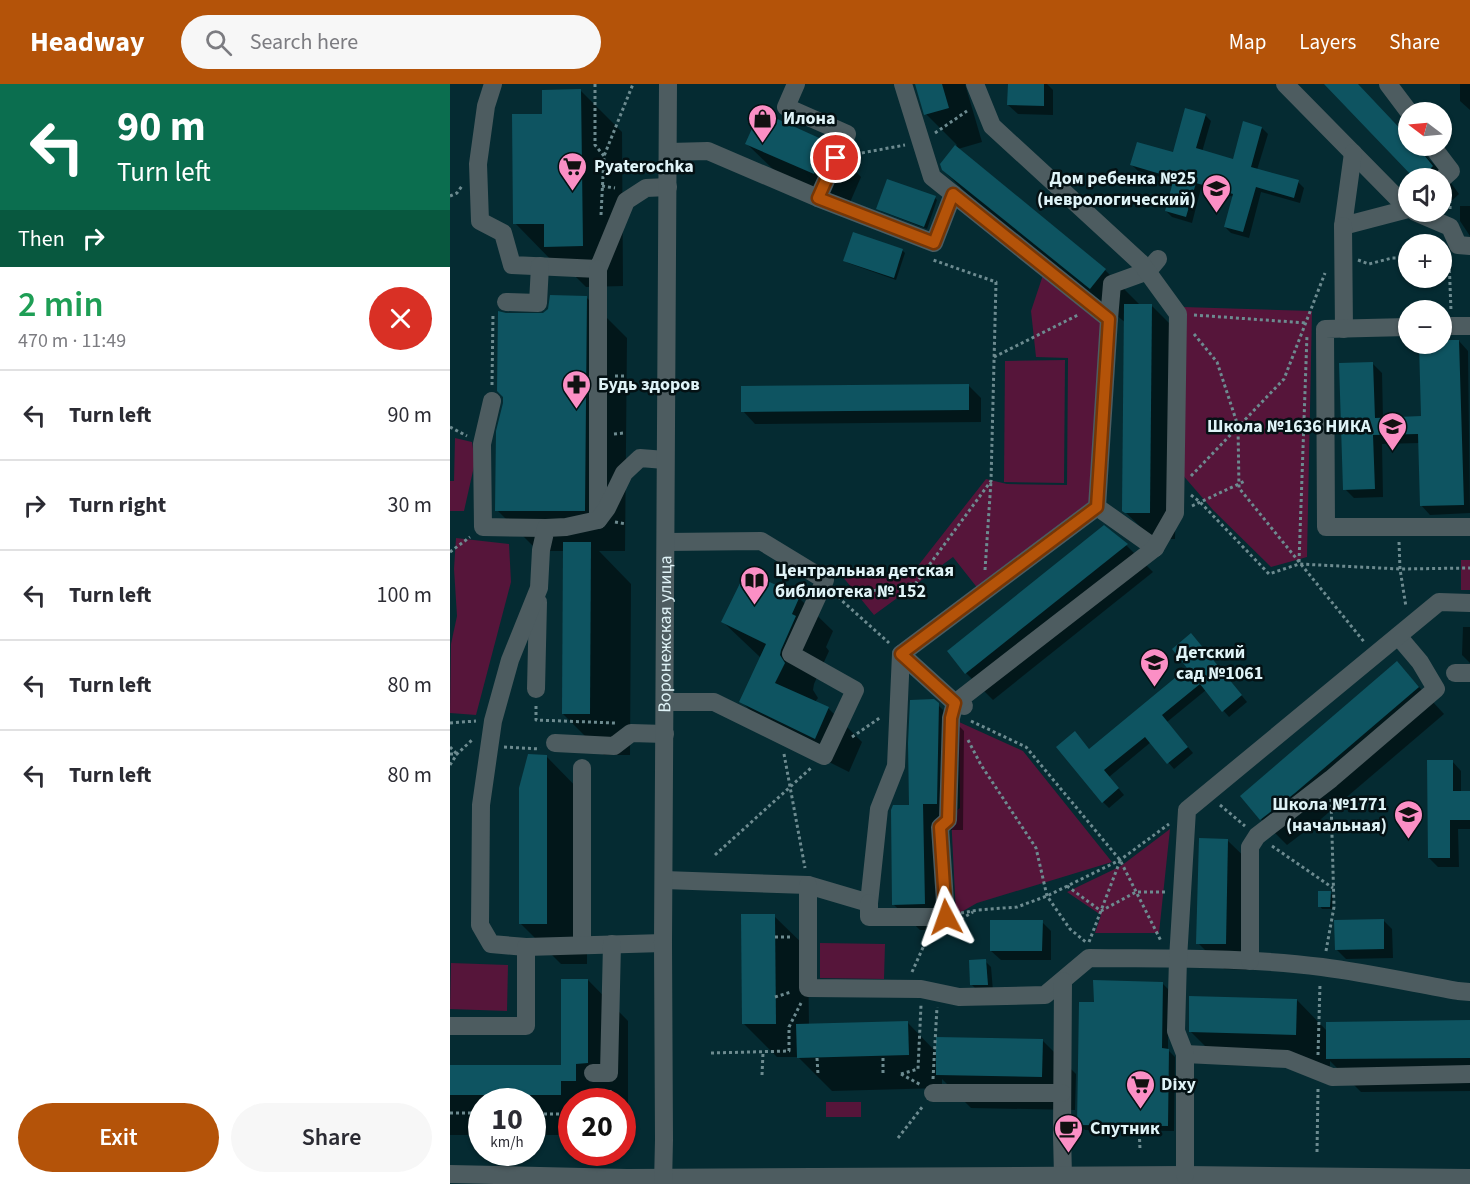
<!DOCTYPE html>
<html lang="en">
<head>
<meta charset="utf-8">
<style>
  :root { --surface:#fff; --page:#f7f7f7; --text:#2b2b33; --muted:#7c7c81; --line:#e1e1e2; --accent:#b45309 }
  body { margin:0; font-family:"Source Sans 3",sans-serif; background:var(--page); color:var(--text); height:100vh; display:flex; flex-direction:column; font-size:22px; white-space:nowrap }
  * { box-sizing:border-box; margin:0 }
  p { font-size:20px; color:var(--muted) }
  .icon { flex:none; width:33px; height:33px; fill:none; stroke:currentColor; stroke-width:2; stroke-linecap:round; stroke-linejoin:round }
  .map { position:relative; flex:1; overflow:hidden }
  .panel { display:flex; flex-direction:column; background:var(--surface); width:450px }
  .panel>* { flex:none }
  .top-card { background:#0b6e4f; color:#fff; overflow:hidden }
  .needle { width:39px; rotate:286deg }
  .controls { position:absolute; left:948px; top:18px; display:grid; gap:12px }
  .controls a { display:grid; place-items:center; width:54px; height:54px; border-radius:50%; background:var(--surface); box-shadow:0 2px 4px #0004; font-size:30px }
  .speed { position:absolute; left:18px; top:1004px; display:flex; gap:12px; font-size:30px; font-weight:700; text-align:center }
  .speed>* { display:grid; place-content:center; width:78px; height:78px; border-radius:50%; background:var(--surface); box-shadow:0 2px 4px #0004; line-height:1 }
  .speed small { font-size:15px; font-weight:400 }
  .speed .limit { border:9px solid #d22; background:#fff; color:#111 }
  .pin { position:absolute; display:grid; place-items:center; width:51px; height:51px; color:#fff; margin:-26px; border:3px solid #fff; border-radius:50%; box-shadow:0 2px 6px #0007 }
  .me { position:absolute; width:66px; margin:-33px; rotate:356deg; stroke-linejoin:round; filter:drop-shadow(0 0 4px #0008) }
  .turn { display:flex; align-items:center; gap:21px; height:126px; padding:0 18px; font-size:27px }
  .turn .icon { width:78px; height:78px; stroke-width:2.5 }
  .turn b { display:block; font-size:42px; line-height:51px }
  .then { display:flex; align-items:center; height:57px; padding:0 18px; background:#0003; gap:12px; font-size:22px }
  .round { display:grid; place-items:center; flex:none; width:63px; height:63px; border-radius:32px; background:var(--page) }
  .summary { display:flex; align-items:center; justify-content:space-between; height:102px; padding:0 18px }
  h1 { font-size:36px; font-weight:600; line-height:45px; color:#1e9e55 }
  .primary-button { display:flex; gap:12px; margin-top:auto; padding:12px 18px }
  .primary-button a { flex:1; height:69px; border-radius:36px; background:var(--accent); color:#fff; font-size:24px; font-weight:600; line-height:69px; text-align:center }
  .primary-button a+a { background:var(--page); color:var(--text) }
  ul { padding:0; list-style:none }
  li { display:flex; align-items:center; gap:18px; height:90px; padding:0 18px; border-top:2px solid var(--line) }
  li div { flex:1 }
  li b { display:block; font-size:22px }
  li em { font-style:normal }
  header { display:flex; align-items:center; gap:36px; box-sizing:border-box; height:84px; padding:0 30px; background:var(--accent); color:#fff }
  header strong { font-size:28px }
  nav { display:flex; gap:33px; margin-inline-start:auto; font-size:21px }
  .search { width:420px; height:54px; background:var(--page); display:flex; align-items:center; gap:15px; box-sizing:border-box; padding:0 21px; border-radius:33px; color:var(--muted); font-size:22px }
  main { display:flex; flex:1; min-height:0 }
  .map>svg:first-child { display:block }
</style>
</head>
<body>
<header>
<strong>Headway</strong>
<div class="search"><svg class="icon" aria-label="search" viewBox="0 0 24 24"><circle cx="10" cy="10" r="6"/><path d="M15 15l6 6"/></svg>Search here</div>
<nav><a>Map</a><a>Layers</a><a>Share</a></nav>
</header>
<main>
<section class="panel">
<div class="top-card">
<div class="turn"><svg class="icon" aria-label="left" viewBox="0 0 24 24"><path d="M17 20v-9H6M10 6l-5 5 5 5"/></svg><div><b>90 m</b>Turn left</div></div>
<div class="then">Then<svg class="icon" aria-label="right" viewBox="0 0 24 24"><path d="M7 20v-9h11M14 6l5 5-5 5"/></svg></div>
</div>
<div class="summary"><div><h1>2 min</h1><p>470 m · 11:49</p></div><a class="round" style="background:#d93025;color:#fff"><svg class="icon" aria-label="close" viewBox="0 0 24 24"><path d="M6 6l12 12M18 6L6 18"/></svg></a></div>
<ul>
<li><svg class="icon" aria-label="left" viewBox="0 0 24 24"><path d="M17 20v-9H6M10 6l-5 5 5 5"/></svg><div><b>Turn left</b></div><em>90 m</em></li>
<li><svg class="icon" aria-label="right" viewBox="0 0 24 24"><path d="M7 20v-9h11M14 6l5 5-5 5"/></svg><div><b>Turn right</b></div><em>30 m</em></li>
<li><svg class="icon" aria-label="left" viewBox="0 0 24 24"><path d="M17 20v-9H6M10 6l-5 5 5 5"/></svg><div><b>Turn left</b></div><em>100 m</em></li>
<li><svg class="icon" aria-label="left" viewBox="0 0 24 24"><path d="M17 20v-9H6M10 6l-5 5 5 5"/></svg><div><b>Turn left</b></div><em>80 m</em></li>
<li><svg class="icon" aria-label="left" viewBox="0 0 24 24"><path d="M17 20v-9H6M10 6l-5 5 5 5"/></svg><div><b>Turn left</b></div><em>80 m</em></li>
</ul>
<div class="primary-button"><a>Exit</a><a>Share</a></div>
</section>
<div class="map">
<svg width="1020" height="1100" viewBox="0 0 1020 1100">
  <rect width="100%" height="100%" fill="#052b32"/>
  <!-- green -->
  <g fill="#56153a">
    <path d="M593 191 652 237 643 421 529 506 503 473 424 531 392 492H460L536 395 557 400 617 401 618 274 586 273 581 227Z"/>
    <path d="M733 223 862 227 857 473 821 483 763 426 731 389Z"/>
    <path d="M615 276 614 399 554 398 555 277Z"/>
    <path d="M5 354 22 358 25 378 14 427H0V397H4Z"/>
    <path d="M6 454 59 460 61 498 26 631 0 629 1 560 7 532 4 485Z"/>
    <rect x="1011" y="476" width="9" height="30"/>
    <path d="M509 638 573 667 662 778 527 819 506 831 501 731 510 724Z"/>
    <path d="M720 745 709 849H645L651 831 617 808 671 782Z"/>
    <path d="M370 859 435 860 434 895 370 894Z"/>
    <path d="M1 879 58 881 57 927 0 925Z"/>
    <rect x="376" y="1018" width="35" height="15"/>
  </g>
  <!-- shadow -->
  <g fill="#0007">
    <path d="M466 0H515L532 58 508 65 655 186 689 220 687 222H702L728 248 725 455H703L673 426 676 239 527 120 493 86 491 80 507 61 476 30Z"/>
    <path d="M559 0H597L603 6V31L568 30 558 21Z"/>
    <path d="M876 0H907L958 54V62H966L998 95 1009 110 995 123 992 120V94H966Z"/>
    <path d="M1010 0H1020V26L1010 17Z"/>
    <path d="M131 7 172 48 173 202 136 203 113 180H105L65 139 94 31Z"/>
    <path d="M755 31 761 37 752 68 784 76 812 44 818 50 807 86 848 98 854 104 850 119 811 108 799 154 781 149 775 143 784 113 751 104 742 139 722 133 716 127 725 97 688 87 682 81 724 70Z"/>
    <path d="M377 59 411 93 398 123 331 93 297 60Z"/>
    <path d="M485 114 487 116 477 145 431 127Z"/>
    <path d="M1010 122H1020V152L1010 137Z"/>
    <path d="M404 150 453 167 455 169 446 196 398 179 395 177Z"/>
    <path d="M136 213 177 254 175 467H149L181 500 180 671H154L113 630 115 467H88L47 426 55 319 93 231Z"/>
    <path d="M1009 257 1018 267 1020 429 980 431 971 421 969 359 932 360 933 413 904 414 895 405 922 279 932 289 933 335 972 334 970 260Z"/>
    <path d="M519 302 531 314V338L305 340 293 327Z"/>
    <path d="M654 443 677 462 703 488 543 616 516 589 499 567Z"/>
    <path d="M297 489 349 514 383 547 376 563 379 567 364 600 363 606 368 614 365 618 378 624 412 658 399 688 325 651 291 617 311 574 273 538Z"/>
    <path d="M1013 543H1020V579L1012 571Z"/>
    <path d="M747 557 797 618 779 633 756 606 717 638 743 669 724 685 701 658 659 693 674 711 659 724 653 718 640 666 739 584Z"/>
    <path d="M947 579 994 630 871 735 837 761 811 735Z"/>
    <path d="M484 617 514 647 513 746H499L500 846H470L443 820 461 722Z"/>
    <path d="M97 673 137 714V880H111L70 839Z"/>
    <path d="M1002 677 1011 687V708H1020V745H1008L1009 783H988L979 774Z"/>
    <path d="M777 756 804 782 801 886 774 885 748 859Z"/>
    <path d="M880 809 883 811 882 825H872L870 822Z"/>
    <path d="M324 832 358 865 359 942 458 939 487 969 592 956 626 990 625 1026 521 1024 492 995V1004L382 1007 348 973H327L293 939Z"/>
    <path d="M933 836 942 845 943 874 896 875 887 866Z"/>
    <path d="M592 838 601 847V876H551L541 867Z"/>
    <path d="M535 877 541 883 543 907H528L522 901Z"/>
    <path d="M138 896 178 937V1019L172 1020V1017H122V1051H82V1017H32V1051H0V982L112 983Z"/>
    <path d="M712 899 718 905V966L725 973 724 1047 635 1046 629 1040 645 919Z"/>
    <path d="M847 916 877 947 1020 938V1007L911 1008 880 977V984L774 981 740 947Z"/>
  </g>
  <!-- building -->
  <g fill="#0e5461">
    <path d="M465 0H492L499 24 474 31Z"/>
    <path d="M558 0H594V22L557 21Z"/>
    <path d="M874 0H908L958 53V62H967L983 82 971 94H964Z"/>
    <path d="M131 5 133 162 94 163V140H63L62 30H92V6Z"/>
    <path d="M735 24 756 30 746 64 783 75 793 37 812 43 801 83 849 96 844 114 806 103 793 148 774 143 783 110 746 99 736 133 715 127 724 94 680 81 687 58 723 68Z"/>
    <path d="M310 27 378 58 364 90 295 60Z"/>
    <path d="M505 61 656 185 640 205 492 86 490 80Z"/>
    <path d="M437 95 486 112 474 143 426 125Z"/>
    <path d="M403 148 453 165 444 194 393 177Z"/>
    <path d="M100 211 137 212 135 427H45L46 347 53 319V313L47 307 48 227 56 229H93L98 225Z"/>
    <path d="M674 220H702L700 429H675L672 427Z"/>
    <path d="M992 256H1009L1014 421 970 422 968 350 923 351 925 405 893 406 889 279 923 278 925 334 971 332 969 260H992Z"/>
    <path d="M519 300V326L291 328V302Z"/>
    <path d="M654 441 678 460 515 590 497 567Z"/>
    <path d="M113 458H141L140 630H112Z"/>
    <path d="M296 487 350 512 342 530 346 532 331 566 330 571 335 579 325 599 379 623 365 655 289 618 316 560 271 538Z"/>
    <path d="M741 549 792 611 772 628 750 600 712 631 738 663 717 680 695 653 654 686 669 704 652 719 606 663 625 647 639 665 737 584 722 565Z"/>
    <path d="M947 577 969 603 845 709 810 736 790 712Z"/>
    <path d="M484 615 489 619 487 720H473L475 820 442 821 441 726 443 721H459L458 659 460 616Z"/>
    <path d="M78 670 97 671V840H69V704Z"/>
    <path d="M977 676H1003V707H1020V736H1000V774H978Z"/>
    <path d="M749 754 778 755 776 860H746Z"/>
    <path d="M868 807H881L880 823H868Z"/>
    <path d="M291 830H325L326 940H292Z"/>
    <path d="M934 835V865L885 866 884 836Z"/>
    <path d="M540 836H593L592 867H540Z"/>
    <path d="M536 875 538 901H520L519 876Z"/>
    <path d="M111 895H138V979L126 980V997H111V1011H0V981H111Z"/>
    <path d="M643 896 713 898 712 964 719 965 718 1042 627 1041 629 918H644Z"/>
    <path d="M739 912 847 915 846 951 739 948Z"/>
    <path d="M1020 936V974L876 975V938Z"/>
    <path d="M458 937 459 971 347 974 346 940Z"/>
    <path d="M486 953 593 955 592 993 486 991Z"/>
  </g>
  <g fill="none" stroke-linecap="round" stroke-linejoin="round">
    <!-- path -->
    <g stroke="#6d8b90" stroke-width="3" stroke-dasharray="3 3" stroke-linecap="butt">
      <path d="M145 0V61L154 72"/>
      <path d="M485 49 517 27"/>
      <path d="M406 70 455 61"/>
      <path d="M152 102 165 104"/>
      <path d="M0 112 7 109 12 102"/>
      <path d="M1000 125V108"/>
      <path d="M151 131 154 72 183 0"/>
      <path d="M999 174 1001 227"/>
      <path d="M908 176 919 180 942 174H958"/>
      <path d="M744 231 857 239"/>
      <path d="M744 250 767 278 788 342 789 404 915 559"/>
      <path d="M544 273 628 231"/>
      <path d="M165 292H175"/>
      <path d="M42 301 43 229"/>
      <path d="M0 343 17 352"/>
      <path d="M164 350 174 349"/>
      <path d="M741 392 834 295 875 189"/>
      <path d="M741 411 750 418 819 490 849 480 950 485 1020 484"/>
      <path d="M742 422 795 397"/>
      <path d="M165 438 176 440"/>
      <path d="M949 458 950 485 956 523"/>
      <path d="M0 468 20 453"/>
      <path d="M849 478 857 251"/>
      <path d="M535 486 541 397"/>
      <path d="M388 513 466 499 541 397 546 198 483 176"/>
      <path d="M388 513 439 559"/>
      <path d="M86 622V636L165 639"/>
      <path d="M521 637 576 663 670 776 711 857"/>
      <path d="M0 639 26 637"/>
      <path d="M402 653 431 633"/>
      <path d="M518 656 531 681 586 764 597 812 620 845 637 859"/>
      <path d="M0 663 7 670"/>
      <path d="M54 663 90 665"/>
      <path d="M0 670H7"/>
      <path d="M334 670 355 784"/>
      <path d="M0 681 7 670 22 656"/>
      <path d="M770 721 795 742"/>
      <path d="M822 762 883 804"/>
      <path d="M265 771 361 684"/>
      <path d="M617 802 651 827 686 808H716"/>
      <path d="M511 829 528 826 567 823 597 812 670 776 719 740"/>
      <path d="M511 835 523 828"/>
      <path d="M325 853H341"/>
      <path d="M639 858 670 777"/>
      <path d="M876 867 884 823 881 715"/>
      <path d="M462 888 479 850"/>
      <path d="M325 913 341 908"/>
      <path d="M261 969 339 967V943L351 919"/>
      <path d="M868 971 870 900"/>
      <path d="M367 974 368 990"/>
      <path d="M433 989V972"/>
      <path d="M451 990 468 985 471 921"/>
      <path d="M451 990 471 1001"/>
      <path d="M312 991 313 969"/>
      <path d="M483 995 487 923"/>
      <path d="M160 1006V1017"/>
      <path d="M0 1029H32"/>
      <path d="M82 1030H122"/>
      <path d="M689 1043 690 1065"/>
      <path d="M448 1054 473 1022"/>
      <path d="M867 1068 868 1005"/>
    </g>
    <!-- minor -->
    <g stroke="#4d5c60" stroke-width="18">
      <path d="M43 0 36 22 28 80 30 137 53 149 62 181 148 185 176 117 196 104 218 103"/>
      <path d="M346 0 336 23 397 50 368 114"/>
      <path d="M835 0 958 125"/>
      <path d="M938 0 959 28"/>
      <path d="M982 62 1001 87 992 95"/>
      <path d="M219 68 258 67 368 114 484 159 503 110"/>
      <path d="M903 69 893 142 958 125"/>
      <path d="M965 128 1000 143 1008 161 1020 162"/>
      <path d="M893 142 894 245"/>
      <path d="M56 218 88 219 90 182"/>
      <path d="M659 235 662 200 698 187 708 175"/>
      <path d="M992 242H1020"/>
      <path d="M958 243 875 245 876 443H1020"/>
      <path d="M42 317 32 360 33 443 96 444"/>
      <path d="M647 423 705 464"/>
      <path d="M148 436V185"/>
      <path d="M451 570 505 619 514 622"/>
      <path d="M1005 589H1020"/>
      <path d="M86 605 88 518"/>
      <path d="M215 618H264L374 672 405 606 341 570 375 496 311 457 216 458"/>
      <path d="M105 659 164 662 181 649 215 650"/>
      <path d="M214 796 358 801 419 819 429 725 446 682 451 570 647 423 659 235 482 93 453 0"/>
      <path d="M358 801V904L471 905 509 913 595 911 639 874C716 875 795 873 872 883 918 889 963 899 1008 907L1020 908"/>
      <path d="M419 819V833H496L490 743 498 736 501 634 505 619 705 464 725 429 728 230 691 179 542 42 525 0"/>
      <path d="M132 861V684"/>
      <path d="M76 863 41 860 30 841 31 721 43 637 60 576 89 504 91 466 96 444 116 443 148 436 157 424 174 389 190 374 215 376"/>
      <path d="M800 877V763L807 752 881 695 986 605 970 578 948 552"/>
      <path d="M613 897 612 1051 613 1092"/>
      <path d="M0 942H76V863L213 859"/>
      <path d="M735 970 837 975 882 993 1020 990"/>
      <path d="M143 989H159L162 860"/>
      <path d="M483 1009H612"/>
      <path d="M0 1090 177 1094 735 1091 1020 1094"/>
      <path d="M735 1091V970L726 947 728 875 737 726 989 518 1020 519"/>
      <path id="s1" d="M213 1100 214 1056 213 859 218 0"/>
    </g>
  </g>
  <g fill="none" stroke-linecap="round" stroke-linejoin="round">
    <defs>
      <path id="route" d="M386 74 368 114 484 159 503 110 659 235 647 423 451 570 505 619 501 634 498 736 490 743 496 833"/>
    </defs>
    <!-- route casing -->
    <use href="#route" stroke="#753606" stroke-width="15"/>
    <!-- route -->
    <use href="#route" stroke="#b45309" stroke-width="10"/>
  </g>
  <!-- icons -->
  <defs>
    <symbol id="shop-pin" viewBox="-11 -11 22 30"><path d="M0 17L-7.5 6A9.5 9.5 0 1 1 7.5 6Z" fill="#fb8fc5" stroke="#041114"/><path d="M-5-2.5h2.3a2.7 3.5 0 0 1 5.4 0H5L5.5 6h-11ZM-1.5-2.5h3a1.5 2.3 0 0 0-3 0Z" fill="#111"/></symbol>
    <symbol id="supermarket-pin" viewBox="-11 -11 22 30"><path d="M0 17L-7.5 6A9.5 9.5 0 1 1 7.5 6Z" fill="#fb8fc5" stroke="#041114"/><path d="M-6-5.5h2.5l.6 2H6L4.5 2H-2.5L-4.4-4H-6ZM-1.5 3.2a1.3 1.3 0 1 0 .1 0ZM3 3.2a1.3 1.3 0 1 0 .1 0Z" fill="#111"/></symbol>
    <symbol id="school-pin" viewBox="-11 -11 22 30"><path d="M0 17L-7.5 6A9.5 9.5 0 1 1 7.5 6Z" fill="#fb8fc5" stroke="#041114"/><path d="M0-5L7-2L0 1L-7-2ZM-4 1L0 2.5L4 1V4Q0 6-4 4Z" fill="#111"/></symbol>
    <symbol id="pharmacy-pin" viewBox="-11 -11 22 30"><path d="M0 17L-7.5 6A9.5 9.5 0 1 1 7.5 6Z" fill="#fb8fc5" stroke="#041114"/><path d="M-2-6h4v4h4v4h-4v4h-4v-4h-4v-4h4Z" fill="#111"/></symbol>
    <symbol id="library-pin" viewBox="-11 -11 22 30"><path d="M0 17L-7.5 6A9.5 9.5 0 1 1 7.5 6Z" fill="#fb8fc5" stroke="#041114"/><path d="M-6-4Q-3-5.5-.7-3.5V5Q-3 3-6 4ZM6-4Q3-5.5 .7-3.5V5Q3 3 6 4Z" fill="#111"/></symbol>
    <symbol id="cafe-pin" viewBox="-11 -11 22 30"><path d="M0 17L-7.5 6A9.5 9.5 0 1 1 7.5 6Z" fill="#fb8fc5" stroke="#041114"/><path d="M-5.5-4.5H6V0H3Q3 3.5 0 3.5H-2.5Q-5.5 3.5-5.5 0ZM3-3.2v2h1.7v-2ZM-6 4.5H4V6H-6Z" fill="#111"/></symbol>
  </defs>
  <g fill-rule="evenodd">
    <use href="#shop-pin" x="296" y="18" width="33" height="45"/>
    <use href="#supermarket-pin" x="106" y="66" width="33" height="45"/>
    <use href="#school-pin" x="750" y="88" width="33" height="45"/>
    <use href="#pharmacy-pin" x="110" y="284" width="33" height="45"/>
    <use href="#school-pin" x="926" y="326" width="33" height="45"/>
    <use href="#library-pin" x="288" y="480" width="33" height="45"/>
    <use href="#school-pin" x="688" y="562" width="33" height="45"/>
    <use href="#school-pin" x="942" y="714" width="33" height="45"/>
    <use href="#supermarket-pin" x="674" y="984" width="33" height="45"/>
    <use href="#cafe-pin" x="602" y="1028" width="33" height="45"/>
  </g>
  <g text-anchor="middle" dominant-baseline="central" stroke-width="5" stroke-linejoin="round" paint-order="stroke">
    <!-- poi labels -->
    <g font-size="18" font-weight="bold" fill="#dff3f7" stroke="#041114" text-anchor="start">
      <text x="333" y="34">Илона</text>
      <text x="144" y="82">Pyaterochka</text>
      <text x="746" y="94" text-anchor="end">Дом ребенка №25<tspan x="746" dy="21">(неврологический)</tspan></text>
      <text x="148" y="300">Будь здоров</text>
      <text x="921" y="342" text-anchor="end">Школа №1636 НИКА</text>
      <text x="325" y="486">Центральная детская<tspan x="325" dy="21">библиотека № 152</tspan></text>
      <text x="726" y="568">Детский<tspan x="726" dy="21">сад №1061</tspan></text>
      <text x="937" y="720" text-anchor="end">Школа №1771<tspan x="937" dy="21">(начальная)</tspan></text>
      <text x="711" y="1000">Dixy</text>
      <text x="640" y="1044">Спутник</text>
    </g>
    <!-- street labels -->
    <g font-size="18" fill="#dff3f7" stroke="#041114">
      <text stroke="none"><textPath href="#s1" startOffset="550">Воронежская улица</textPath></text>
    </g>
  </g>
</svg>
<div class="controls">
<a><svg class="needle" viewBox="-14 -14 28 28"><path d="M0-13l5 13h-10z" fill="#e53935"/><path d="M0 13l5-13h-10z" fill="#7c7c81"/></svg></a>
<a><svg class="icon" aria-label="sound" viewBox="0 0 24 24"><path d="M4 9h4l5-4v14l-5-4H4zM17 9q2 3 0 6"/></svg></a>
<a>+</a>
<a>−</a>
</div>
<div class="speed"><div>10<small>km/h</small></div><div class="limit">20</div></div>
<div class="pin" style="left:386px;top:74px;background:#d93025"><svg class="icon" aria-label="arrive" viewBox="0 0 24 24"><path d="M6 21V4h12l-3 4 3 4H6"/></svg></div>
<svg class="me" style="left:496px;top:833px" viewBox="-20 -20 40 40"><path d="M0-17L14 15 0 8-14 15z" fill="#b45309" stroke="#fff" stroke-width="4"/></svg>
</div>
</main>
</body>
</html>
